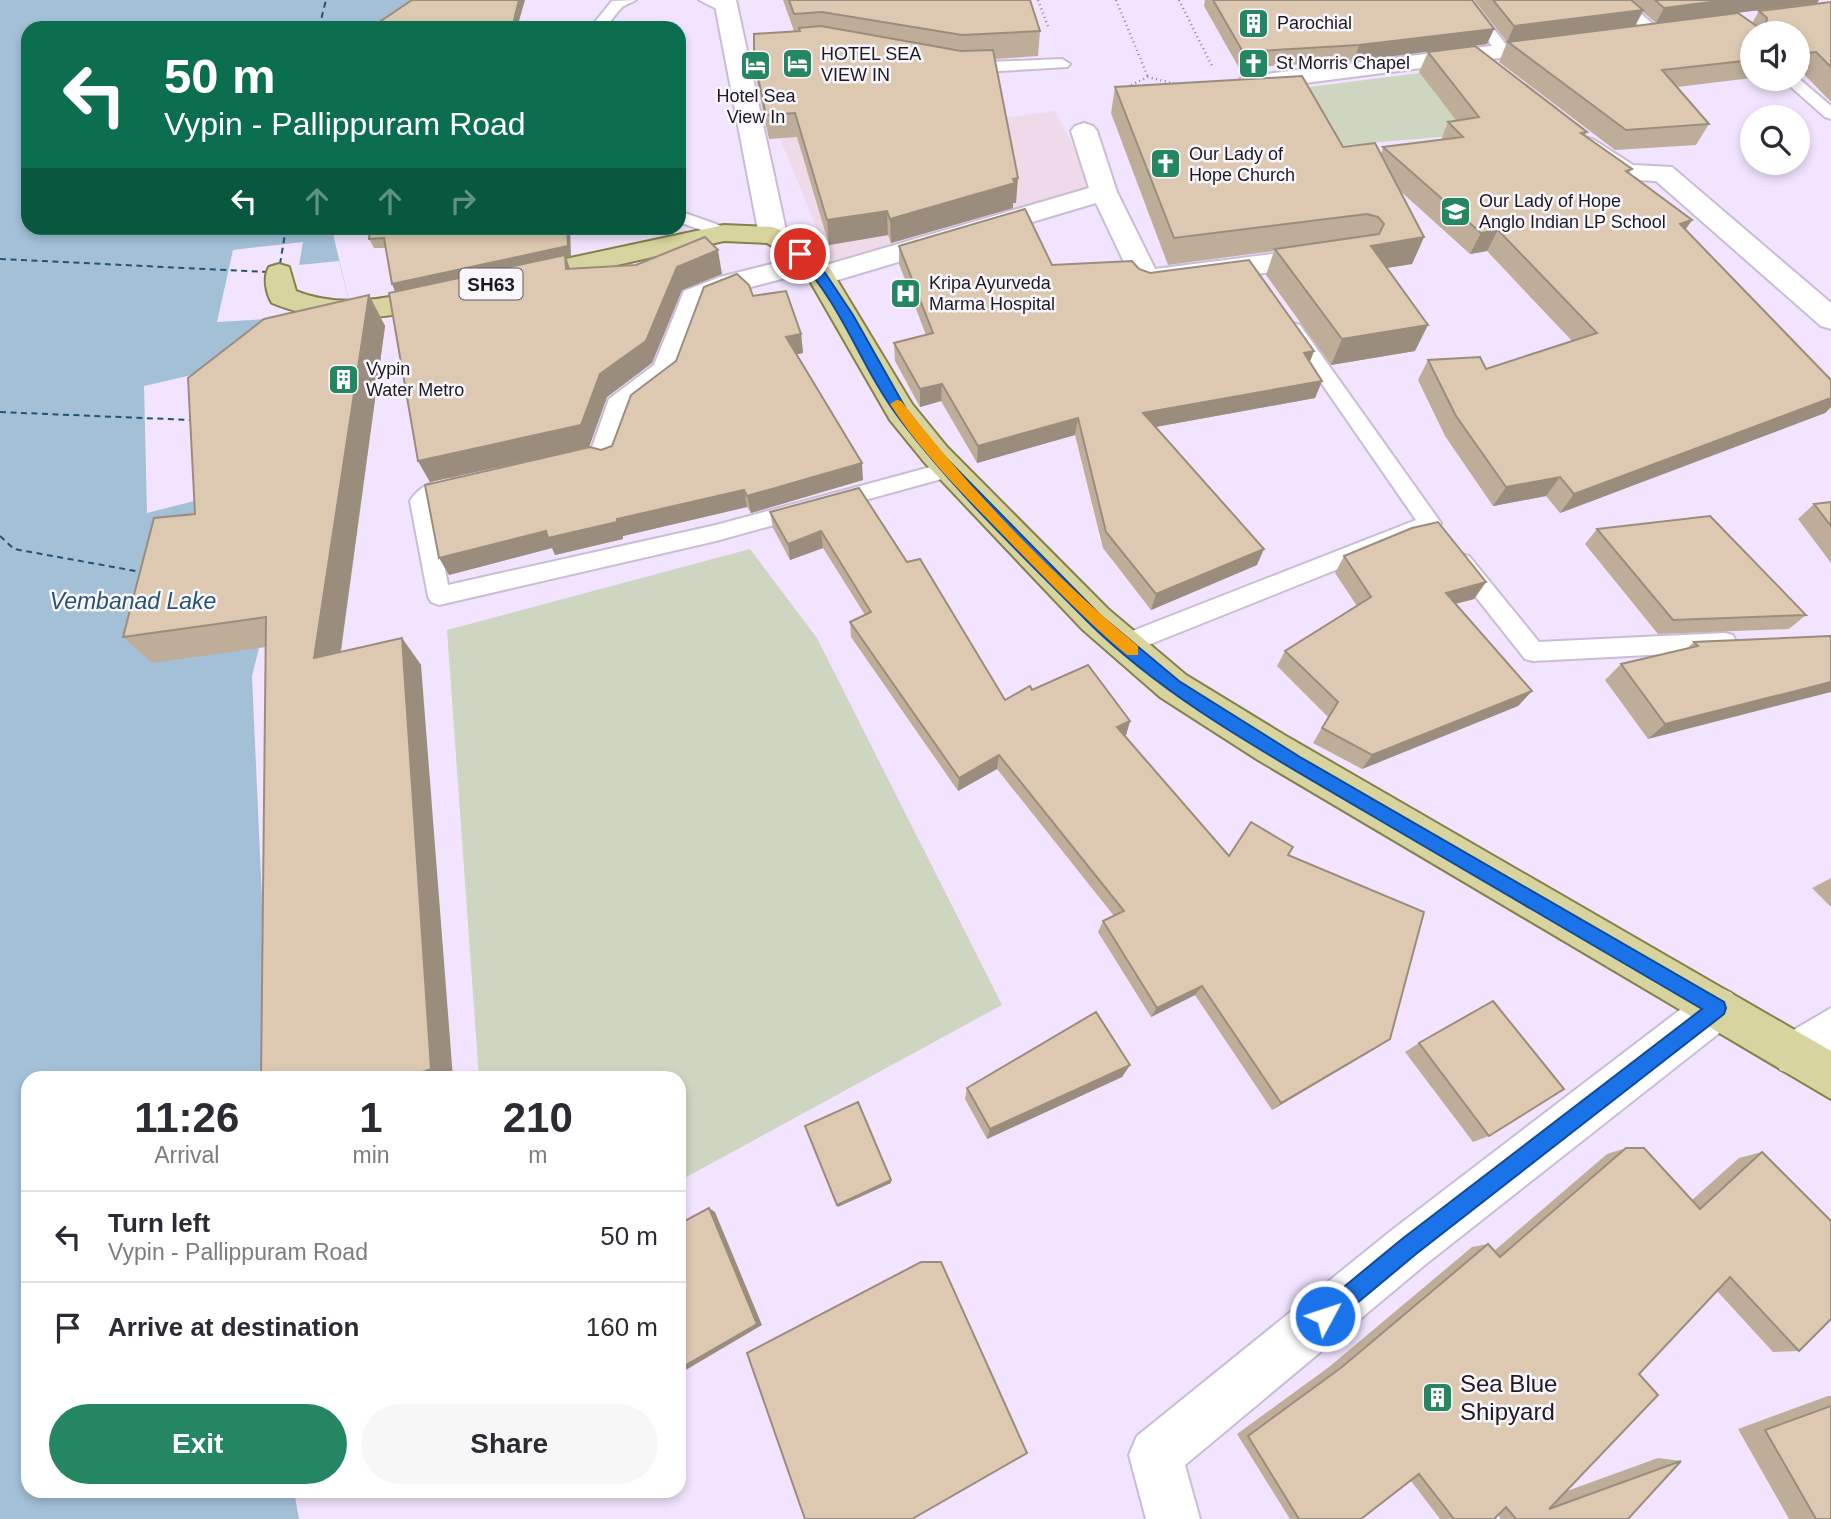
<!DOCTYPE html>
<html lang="en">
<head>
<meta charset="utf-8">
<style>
  :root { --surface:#fff; --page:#f7f7f7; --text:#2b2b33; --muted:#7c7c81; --line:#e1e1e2; --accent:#258761 }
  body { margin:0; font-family:Arial,sans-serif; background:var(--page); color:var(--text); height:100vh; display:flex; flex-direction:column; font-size:26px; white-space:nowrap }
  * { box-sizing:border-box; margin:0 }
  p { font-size:23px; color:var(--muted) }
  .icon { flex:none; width:38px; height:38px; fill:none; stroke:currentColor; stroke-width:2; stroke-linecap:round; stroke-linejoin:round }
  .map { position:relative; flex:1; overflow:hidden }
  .side { position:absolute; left:21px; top:1071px; width:665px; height:427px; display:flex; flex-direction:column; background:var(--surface); border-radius:21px; box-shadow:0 4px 10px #0003 }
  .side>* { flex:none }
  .banner { position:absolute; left:21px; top:21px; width:665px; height:214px; border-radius:21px; box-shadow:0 4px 10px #0003; background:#0b6e4f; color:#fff; overflow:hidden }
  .tools { position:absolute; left:1740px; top:21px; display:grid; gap:14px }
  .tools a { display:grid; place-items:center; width:70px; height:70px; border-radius:50%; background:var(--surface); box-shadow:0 4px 10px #0003; font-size:35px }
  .pin { position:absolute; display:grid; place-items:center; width:60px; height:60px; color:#fff; margin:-30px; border:4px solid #fff; border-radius:50%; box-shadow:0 2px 7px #0007 }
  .me { position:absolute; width:77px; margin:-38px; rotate:50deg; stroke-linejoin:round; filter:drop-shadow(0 0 5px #0008) }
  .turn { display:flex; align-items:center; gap:24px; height:147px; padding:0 28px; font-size:32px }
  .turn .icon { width:91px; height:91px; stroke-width:2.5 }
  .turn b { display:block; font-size:49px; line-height:60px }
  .lanes { display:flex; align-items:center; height:66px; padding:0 28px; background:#0003; justify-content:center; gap:35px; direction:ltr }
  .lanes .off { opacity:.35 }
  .eta { display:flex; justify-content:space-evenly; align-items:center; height:119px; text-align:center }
  .eta b { font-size:42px; font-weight:700; line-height:49px }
  .cta { display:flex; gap:14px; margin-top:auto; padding:14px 28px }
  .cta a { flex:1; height:80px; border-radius:42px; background:var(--accent); color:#fff; font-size:28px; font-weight:700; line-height:80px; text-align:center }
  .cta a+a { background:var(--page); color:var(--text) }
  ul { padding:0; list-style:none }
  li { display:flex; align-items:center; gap:21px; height:91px; padding:0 28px; border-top:2px solid var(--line) }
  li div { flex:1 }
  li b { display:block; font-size:26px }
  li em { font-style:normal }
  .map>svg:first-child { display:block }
</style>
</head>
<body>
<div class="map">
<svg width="1831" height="1519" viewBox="0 0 1831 1519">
  <rect width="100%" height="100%" fill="#f2e4fe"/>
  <!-- education -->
  <path fill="#eedae9" d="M1055 111 1096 190 833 268 772 119 914 130Z"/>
  <!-- green -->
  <g fill="#ced5c1">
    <path d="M1467 67 1532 129 1323 147 1263 93Z"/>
    <path d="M750 549 817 638 1002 1005 679 1181V1078H479L447 630Z"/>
  </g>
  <!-- water -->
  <path fill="#a3c0d7" d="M0 0H477L435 28H28V228H334V238L352 314 298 493 252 676 270 1078H28V1491H294L299 1519H0Z"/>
  <!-- pier -->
  <g fill="#f2e4fe">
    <path d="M303 242 299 265 339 261 352 314 217 322 233 250Z"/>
    <path d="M209 371 218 495 147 513 144 386Z"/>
  </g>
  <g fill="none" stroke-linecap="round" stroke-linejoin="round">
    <!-- ferry -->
    <g stroke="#255375" stroke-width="2" stroke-dasharray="6 4.5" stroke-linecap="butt">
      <path d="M319 28 326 0"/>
      <path d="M0 259 268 272"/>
      <path d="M280 264 286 228"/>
      <path d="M0 412 191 420"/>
      <path d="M0 536 14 549 141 572"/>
    </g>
    <defs>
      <g id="service">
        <path d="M636 0 622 7 608 24V28H594V23L612 1Z"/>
        <path d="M699 0H717L734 10 727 14Z"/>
        <path d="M1457 0H1471L1512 52 1509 55H1499Z"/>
        <path d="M1609 0H1625L1662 32 1655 36 1650 35Z"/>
        <path d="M1062 59 1070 64 1067 67 965 73 957 68 965 63Z"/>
        <path d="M1797 77 1831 106V119L1825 117 1782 79Z"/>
        <path d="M679 211 730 229 733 233 724 238 679 222Z"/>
        <path d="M1293 323 1300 325 1441 523 1438 529 1133 651 1125 653 1117 651 1114 644 1117 637 1416 520 1284 329Z"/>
        <path d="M949 462 956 465 959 470 956 475 716 541 439 605 431 602 428 596 410 501C420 484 445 474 464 480L467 485 464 490 435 498 432 502 448 585 716 525Z"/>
        <path d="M1461 554 1469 556 1539 642 1725 633 1733 635 1736 642 1733 649 1725 651 1533 661 1525 659 1453 568 1450 562 1453 556Z"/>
      </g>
      <g id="minor">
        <path d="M714 0H736L787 235 783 241 773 243 763 241 759 235Z"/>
        <path d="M1554 38 1562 40 1566 45 1562 50 1250 90 1241 88 1238 83 1241 78 1250 76Z"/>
        <path d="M1084 123 1093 126 1097 131 1117 192 1155 269 1320 248 1330 251 1334 257 1330 263 1320 266 1146 288 1136 285 1132 279 1096 203 821 285 811 282 807 276 809 272 739 290 706 304 682 371 678 378 634 412 617 461 606 465 595 461 590 453 609 399 654 365 684 291 720 277 811 254 821 257 825 263 823 266 1089 188 1071 131 1075 126Z"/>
        <path d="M1585 137 1594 140 1633 165 1672 167 1831 303V329L1821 326 1656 181 1618 179 1576 150 1572 145 1576 140Z"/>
        <path d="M1717 986 1732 993 1739 1008 1732 1023 1426 1264 1185 1465 1200 1519H1146L1129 1455 1137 1436 1392 1230 1702 993Z"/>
        <path d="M1831 1008V1056L1796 1076 1780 1070 1774 1054 1780 1038Z"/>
      </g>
      <g id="primary">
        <path d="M724 225 773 227 800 239 831 270 912 404 947 447 1108 609 1186 675 1286 736 1831 1051V1099L1258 760 1160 697 1082 629 925 463 890 420 810 281 780 251 767 243 724 241 519 287 509 284 505 278 509 272 519 269Z"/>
        <path d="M279 264 289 267 296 291C331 305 368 302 405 294 421 291 437 284 453 288L457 295 453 302C391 318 333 328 272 303 266 293 263 277 269 267Z"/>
      </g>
    </defs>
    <!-- service casing -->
    <use href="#service" stroke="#cabcd5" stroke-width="4"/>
    <!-- minor casing -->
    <use href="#minor" stroke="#cabcd5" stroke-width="4"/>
    <!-- primary casing -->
    <use href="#primary" stroke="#86804a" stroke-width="4"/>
    <!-- path -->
    <g stroke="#8f8597" stroke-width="2.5" stroke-dasharray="1 3.5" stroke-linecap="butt">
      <path d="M1038 0 1049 29"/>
      <path d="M1116 0 1148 77"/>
      <path d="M1179 0 1212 66"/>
      <path d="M1123 89 1148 77 1183 86"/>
    </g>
    <!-- service -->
    <use href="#service" fill="#fff" fill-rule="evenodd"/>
    <!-- minor -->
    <use href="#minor" fill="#fff" fill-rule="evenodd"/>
    <!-- primary -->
    <use href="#primary" fill="#d8d49f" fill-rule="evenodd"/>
  </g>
  <!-- wall -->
  <g fill="#bead99">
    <path d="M783 0H1030L1040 31 1038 56 995 59 1016 203H1013V208L891 243 888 235 829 245 797 137 769 139 757 82 754 58 794 31Z"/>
    <path d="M1205 0H1472L1494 29 1487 44 1354 61 1239 68 1204 6Z"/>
    <path d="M1474 0H1819L1817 3 1656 23 1643 12 1635 26 1752 23 1759 11 1831 2V102L1802 72 1797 73V33H1752V78L1677 87 1709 124 1696 145 1615 150 1499 62 1507 42Z"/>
    <path d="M1428 52 1587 132 1585 136 1632 169 1629 173 1692 220 1685 230 1831 380V407L1825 413 1560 513 1546 496 1493 506 1445 436 1418 380 1428 360 1486 369 1572 341 1487 251 1470 254 1398 189 1424 237 1412 264 1387 268 1415 351 1331 365 1266 275 1274 251 1168 265 1111 113 1115 87 1343 147 1381 154 1383 147 1441 140 1448 122 1456 120 1419 72Z"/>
    <path d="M370 228 571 256 566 257 570 269 722 274 682 290 652 363 607 397 589 447 601 450 612 446 676 361 753 296 801 334 803 353 796 354 863 480 751 513 747 507 623 536V539L555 555 552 548 449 575 578 450 430 482 418 461 395 292 385 248H374L369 239Z"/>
    <path d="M899 246 1052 265 1139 269 1314 351 1310 361 1322 381 1315 398 1155 427 1257 565 1151 610 1103 548 1075 435 977 463 941 401 920 407 895 361 894 343 926 335 899 264Z"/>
    <path d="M369 295 385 326 341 652 402 638 421 665 266 647 152 663 123 637 195 514Z"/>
    <path d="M1831 502V563L1798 519 1814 504Z"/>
    <path d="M770 512 907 562 1005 700 1032 690 1130 721 1126 735H1124L1229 856 1288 855 1390 1039 1378 1047 1272 1110 1195 995 1151 1017 1098 932 1103 921 1114 916 997 769 958 791 851 637 850 622 865 615 823 548 790 560 773 528Z"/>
    <path d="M1597 529 1806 615 1789 629 1658 634 1585 544Z"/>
    <path d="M1344 556 1486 582 1474 599 1455 604 1532 691 1518 706 1362 769 1313 743 1328 717 1277 666 1285 651 1357 606 1335 573Z"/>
    <path d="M1831 637 1648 739 1605 680 1621 664 1686 649 1694 642Z"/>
    <path d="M1831 878V907L1812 888Z"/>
    <path d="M1419 1043 1489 1136 1473 1142 1405 1052Z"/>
    <path d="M1130 1065 1122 1077 987 1139 965 1099 967 1088Z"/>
    <path d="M1626 1148 1692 1200 1739 1158 1762 1152 1799 1351 1773 1352 1717 1291 1639 1374 1567 1491 1658 1458 1681 1461 1628 1519H1501L1498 1515 1494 1519H1440L1411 1481 1361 1519H1290L1237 1434 1329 1367 1472 1247 1488 1244 1494 1251 1607 1154Z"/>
    <path d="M1828 1396H1831V1519H1789L1738 1429Z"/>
  </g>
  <!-- shaded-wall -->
  <g fill="#9b8d7d">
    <path d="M519 0H525L517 28H512Z"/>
    <path d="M1727 0H1819L1817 3 1656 23 1664 8Z"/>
    <path d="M1643 10 1635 26 1507 42 1514 26Z"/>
    <path d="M1494 29 1487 44 1354 61 1359 45Z"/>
    <path d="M1018 178 1016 203H1013V208L891 243 890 219Z"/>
    <path d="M887 211 888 235 829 245 827 220Z"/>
    <path d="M1692 220 1678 240 1680 224Z"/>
    <path d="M567 228H570L571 256 566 257 573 278 396 294 392 284Z"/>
    <path d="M1498 230 1487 251 1470 254 1481 233Z"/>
    <path d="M1424 237 1412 264 1360 272 1371 246Z"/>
    <path d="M718 250 722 274 682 290 652 363 607 397 589 447 430 482 418 461 600 374 677 267Z"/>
    <path d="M369 295 385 326 336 684 314 658Z"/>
    <path d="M1428 325 1415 351 1331 365 1342 339Z"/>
    <path d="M801 334 803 353 788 356 786 337Z"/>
    <path d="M1314 351 1307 369 1304 353Z"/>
    <path d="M1322 381 1315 398 1139 430 1143 413Z"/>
    <path d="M942 384 941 401 920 407V389Z"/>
    <path d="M1831 398V407L1825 413 1560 513 1574 494Z"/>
    <path d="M1078 418 1075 435 977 463 978 446Z"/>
    <path d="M862 463 863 480 751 513 747 496Z"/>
    <path d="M1560 477 1546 496 1493 506 1506 487Z"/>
    <path d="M744 490 747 507 623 536V539L555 555 552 548 449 575 439 558 546 531 617 519Z"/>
    <path d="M821 531 823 548 790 560 788 544Z"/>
    <path d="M1264 549 1257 565 1151 610 1156 594Z"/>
    <path d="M1486 582 1474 599 1435 609 1446 593Z"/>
    <path d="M402 638 421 665 453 1078H420Z"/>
    <path d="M1831 682V692L1648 739 1665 724Z"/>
    <path d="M1532 691 1518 706 1362 769 1372 755Z"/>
    <path d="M1130 721 1126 735 1113 741 1117 727Z"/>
    <path d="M999 755 997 769 958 791 959 778Z"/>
    <path d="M1202 986 1195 995 1151 1017 1157 1008Z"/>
    <path d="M1390 1039 1378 1047 1272 1110 1281 1103Z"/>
    <path d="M1130 1065 1122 1077 987 1139 990 1129Z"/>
    <path d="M891 1180V1183L838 1207 837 1205Z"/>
    <path d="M709 1208 715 1212 762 1325 679 1374Z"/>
  </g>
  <!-- building -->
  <g fill="#ddc9b2" stroke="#9b8d7d" stroke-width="2">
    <path d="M412 0H519L512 28H375L378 23Z"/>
    <path d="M789 0H1030L1040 31 962 35 822 12 794 14Z"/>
    <path d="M1213 0H1472L1494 29 1359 45 1243 52Z"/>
    <path d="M1493 0H1631L1643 10 1514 26Z"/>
    <path d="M1655 0H1727L1664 8Z"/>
    <path d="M1831 2V67L1816 52 1797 54V33H1752V60L1662 70 1709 124 1626 130 1508 42 1738 13 1765 32 1767 18 1759 11Z"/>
    <path d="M821 26 961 51 993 50 1018 178 1013 179 1015 183 890 219 887 211 827 220 795 113 766 115 754 58V34L800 31 799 28Z"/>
    <path d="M1475 46 1587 132 1581 133 1632 169 1626 171 1692 220 1680 224 1831 380V398L1574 494 1560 477 1506 487 1456 416 1428 360 1480 357 1486 369 1597 333 1498 230 1481 233 1383 147 1463 137 1448 122 1479 117 1428 52Z"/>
    <path d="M1302 76 1343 147 1375 143 1424 237 1371 246 1428 325 1342 339 1275 249 1379 234 1384 224 1378 217 1367 214 1174 238 1115 87Z"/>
    <path d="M1025 209 1052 265 1132 261 1139 269 1150 273 1249 260 1314 351 1304 353 1322 381 1143 413 1264 549 1156 594 1106 532 1078 418 978 446 942 384 920 389 894 343 933 333 899 246Z"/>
    <path d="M370 228H567L568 246 392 284 384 238 369 239Z"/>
    <path d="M705 237 718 250 677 267 646 341 600 374 581 425 418 461 389 293 565 255 566 269 636 265Z"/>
    <path d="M737 274 749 285 753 296 786 291 801 334 786 337 862 463 747 496 744 490 617 519V522L548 538 546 531 439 558 425 485 590 447 601 450 612 446 631 395 676 361 704 287Z"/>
    <path d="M369 295 314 658 402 638 431 1069 420 1073V1078H261L266 617 123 637 154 518 195 514 188 378 264 319Z"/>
    <path d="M859 488 907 562 920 559 1005 700 1030 686 1032 690 1088 665 1130 721 1117 727 1229 856 1251 822 1293 847 1288 855 1424 912 1390 1039 1281 1103 1202 986 1157 1008 1103 921 1124 911 999 755 959 778 850 622 871 612 821 531 788 544 770 512Z"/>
    <path d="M1831 502V526L1814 504Z"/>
    <path d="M1710 516 1806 615 1673 620 1597 529Z"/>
    <path d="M1438 522 1486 582 1446 593 1532 691 1372 755 1322 728 1338 702 1285 651 1371 597 1344 556 1412 528Z"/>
    <path d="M1830 636 1831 637V682L1665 724 1621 664 1698 646 1694 642Z"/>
    <path d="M1493 1001 1564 1089 1489 1136 1419 1043Z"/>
    <path d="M1096 1012 1130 1065 990 1129 967 1088Z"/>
    <path d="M858 1102 891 1180 837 1205 805 1126Z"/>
    <path d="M1626 1148H1644L1700 1209 1762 1152 1831 1221V1319L1799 1351 1730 1277 1639 1374 1658 1395 1549 1509 1681 1461 1628 1519H1516L1506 1507 1494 1519H1454L1419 1474 1361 1519H1299L1248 1436 1342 1367 1488 1244 1500 1257Z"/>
    <path d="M709 1208 757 1324 679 1369V1224Z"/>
    <path d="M921 1262H941L1027 1453 912 1519H805L747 1353Z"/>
    <path d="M1831 1406V1519H1816L1765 1430Z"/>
  </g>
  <!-- route -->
  <path fill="#1a73e8" stroke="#114b97" stroke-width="2" d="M796 251H804L825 273 853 315 906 409 940 452 1100 615 1179 681 1300 757 1724 1002 1726 1008 1724 1014 1416 1254 1332 1324 1325 1327 1317 1324 1314 1316 1317 1309 1402 1239 1702 1009C1589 943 1477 877 1364 811 1268 754 1167 700 1087 621 1023 556 954 491 899 418 860 366 844 307 796 256Z"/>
  <!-- slow -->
  <path fill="#f59e0b" d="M897 400 901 401C970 490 1051 574 1138 646V655H1127C1084 619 1046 579 1007 539 966 497 922 454 890 404Z"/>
  <!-- icons -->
  <defs>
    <symbol id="building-square" viewBox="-11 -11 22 22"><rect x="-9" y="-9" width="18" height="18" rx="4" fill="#258761" stroke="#f9f6fc"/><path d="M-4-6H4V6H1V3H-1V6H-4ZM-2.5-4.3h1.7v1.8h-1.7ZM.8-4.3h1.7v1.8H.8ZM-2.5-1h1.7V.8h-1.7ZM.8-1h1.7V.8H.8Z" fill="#fff"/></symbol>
    <symbol id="church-square" viewBox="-11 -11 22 22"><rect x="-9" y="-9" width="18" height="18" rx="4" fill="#258761" stroke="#f9f6fc"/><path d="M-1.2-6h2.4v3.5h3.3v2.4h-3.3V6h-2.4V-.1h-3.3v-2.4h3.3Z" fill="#fff"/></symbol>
    <symbol id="hotel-square" viewBox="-11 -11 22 22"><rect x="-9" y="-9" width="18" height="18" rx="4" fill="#258761" stroke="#f9f6fc"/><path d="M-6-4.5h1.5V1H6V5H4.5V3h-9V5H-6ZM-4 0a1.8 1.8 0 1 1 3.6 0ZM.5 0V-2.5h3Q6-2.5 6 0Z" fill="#fff"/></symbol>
    <symbol id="school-square" viewBox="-11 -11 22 22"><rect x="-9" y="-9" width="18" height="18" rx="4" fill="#258761" stroke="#f9f6fc"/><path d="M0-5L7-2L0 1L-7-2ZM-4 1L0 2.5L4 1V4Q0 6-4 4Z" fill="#fff"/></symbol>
    <symbol id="hospital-square" viewBox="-11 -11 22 22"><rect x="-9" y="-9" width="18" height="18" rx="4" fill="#258761" stroke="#f9f6fc"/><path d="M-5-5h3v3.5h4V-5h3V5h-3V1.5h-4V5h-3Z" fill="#fff"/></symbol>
  </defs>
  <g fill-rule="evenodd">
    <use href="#building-square" x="1236" y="6" width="35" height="35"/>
    <use href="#church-square" x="1236" y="46" width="35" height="35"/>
    <use href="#hotel-square" x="780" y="46" width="35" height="35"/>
    <use href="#hotel-square" x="738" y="48" width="35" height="35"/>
    <use href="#church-square" x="1148" y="146" width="35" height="35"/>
    <use href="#school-square" x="1438" y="194" width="35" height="35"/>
    <use href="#hospital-square" x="888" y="276" width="35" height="35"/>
    <use href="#building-square" x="326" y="362" width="35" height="35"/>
    <use href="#building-square" x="1420" y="1380" width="35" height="35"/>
  </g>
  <g text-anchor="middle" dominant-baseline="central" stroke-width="5" stroke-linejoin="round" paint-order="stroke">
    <!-- far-poi labels -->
    <g font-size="18" fill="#1f1923" stroke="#f9f6fc" text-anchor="start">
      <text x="1277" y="23">Parochial</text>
      <text x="821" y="54">HOTEL SEA<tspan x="821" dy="21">VIEW IN</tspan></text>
      <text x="1276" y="63">St Morris Chapel</text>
      <text x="756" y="96" text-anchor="middle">Hotel Sea<tspan x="756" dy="21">View In</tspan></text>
      <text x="1189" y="154">Our Lady of<tspan x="1189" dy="21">Hope Church</tspan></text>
      <text x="1479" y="201">Our Lady of Hope<tspan x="1479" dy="21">Anglo Indian LP School</tspan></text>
      <text x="929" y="283">Kripa Ayurveda<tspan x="929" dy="21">Marma Hospital</tspan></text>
      <text x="366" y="369">Vypin<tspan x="366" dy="21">Water Metro</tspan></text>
    </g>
    <!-- shield labels -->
    <rect fill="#f9f6fc" stroke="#605b64" stroke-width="2" x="459.5" y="268.5" width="63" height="31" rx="5"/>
    <g font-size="19" font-weight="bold" fill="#1f1923">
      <text x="491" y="284">SH63</text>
    </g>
    <!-- water labels -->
    <g font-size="23" font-style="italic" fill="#255375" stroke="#f9f6fc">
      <text x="133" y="601">Vembanad Lake</text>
    </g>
    <!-- near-poi labels -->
    <g font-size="24" fill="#1f1923" stroke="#f9f6fc" text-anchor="start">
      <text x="1460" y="1383">Sea Blue<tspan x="1460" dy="28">Shipyard</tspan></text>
    </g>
  </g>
</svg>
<div class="tools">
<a><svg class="icon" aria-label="sound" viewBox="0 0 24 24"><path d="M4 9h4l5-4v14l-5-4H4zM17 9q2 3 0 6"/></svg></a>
<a><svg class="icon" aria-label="search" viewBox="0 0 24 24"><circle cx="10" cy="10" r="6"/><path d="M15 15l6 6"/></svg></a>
</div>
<div class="pin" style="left:800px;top:254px;background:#d93025"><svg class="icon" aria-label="arrive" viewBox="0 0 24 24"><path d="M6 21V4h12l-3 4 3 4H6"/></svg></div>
<svg class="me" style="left:1325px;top:1316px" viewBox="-20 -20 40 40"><circle r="17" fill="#1a73e8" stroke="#fff" stroke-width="3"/><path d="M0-11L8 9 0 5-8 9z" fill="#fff"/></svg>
<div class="banner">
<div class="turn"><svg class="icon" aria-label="left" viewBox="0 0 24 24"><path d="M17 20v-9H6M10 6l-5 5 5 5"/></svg><div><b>50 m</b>Vypin - Pallippuram Road</div></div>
<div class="lanes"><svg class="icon" aria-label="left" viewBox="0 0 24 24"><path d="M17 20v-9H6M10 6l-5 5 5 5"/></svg><svg class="icon off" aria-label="ahead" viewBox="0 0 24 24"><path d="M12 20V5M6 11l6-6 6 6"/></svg><svg class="icon off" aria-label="ahead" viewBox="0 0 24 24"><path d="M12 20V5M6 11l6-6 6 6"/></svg><svg class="icon off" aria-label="right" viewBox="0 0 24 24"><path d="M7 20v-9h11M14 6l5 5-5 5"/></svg></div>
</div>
<section class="side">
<div class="eta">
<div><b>11:26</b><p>Arrival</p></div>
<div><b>1</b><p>min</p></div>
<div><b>210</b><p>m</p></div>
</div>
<ul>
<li><svg class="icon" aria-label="left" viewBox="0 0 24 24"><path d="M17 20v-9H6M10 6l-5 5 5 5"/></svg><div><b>Turn left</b><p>Vypin - Pallippuram Road</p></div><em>50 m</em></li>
<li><svg class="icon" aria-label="arrive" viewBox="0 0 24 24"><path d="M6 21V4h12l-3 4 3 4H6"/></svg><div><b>Arrive at destination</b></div><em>160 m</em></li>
</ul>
<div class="cta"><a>Exit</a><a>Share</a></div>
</section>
</div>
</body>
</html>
